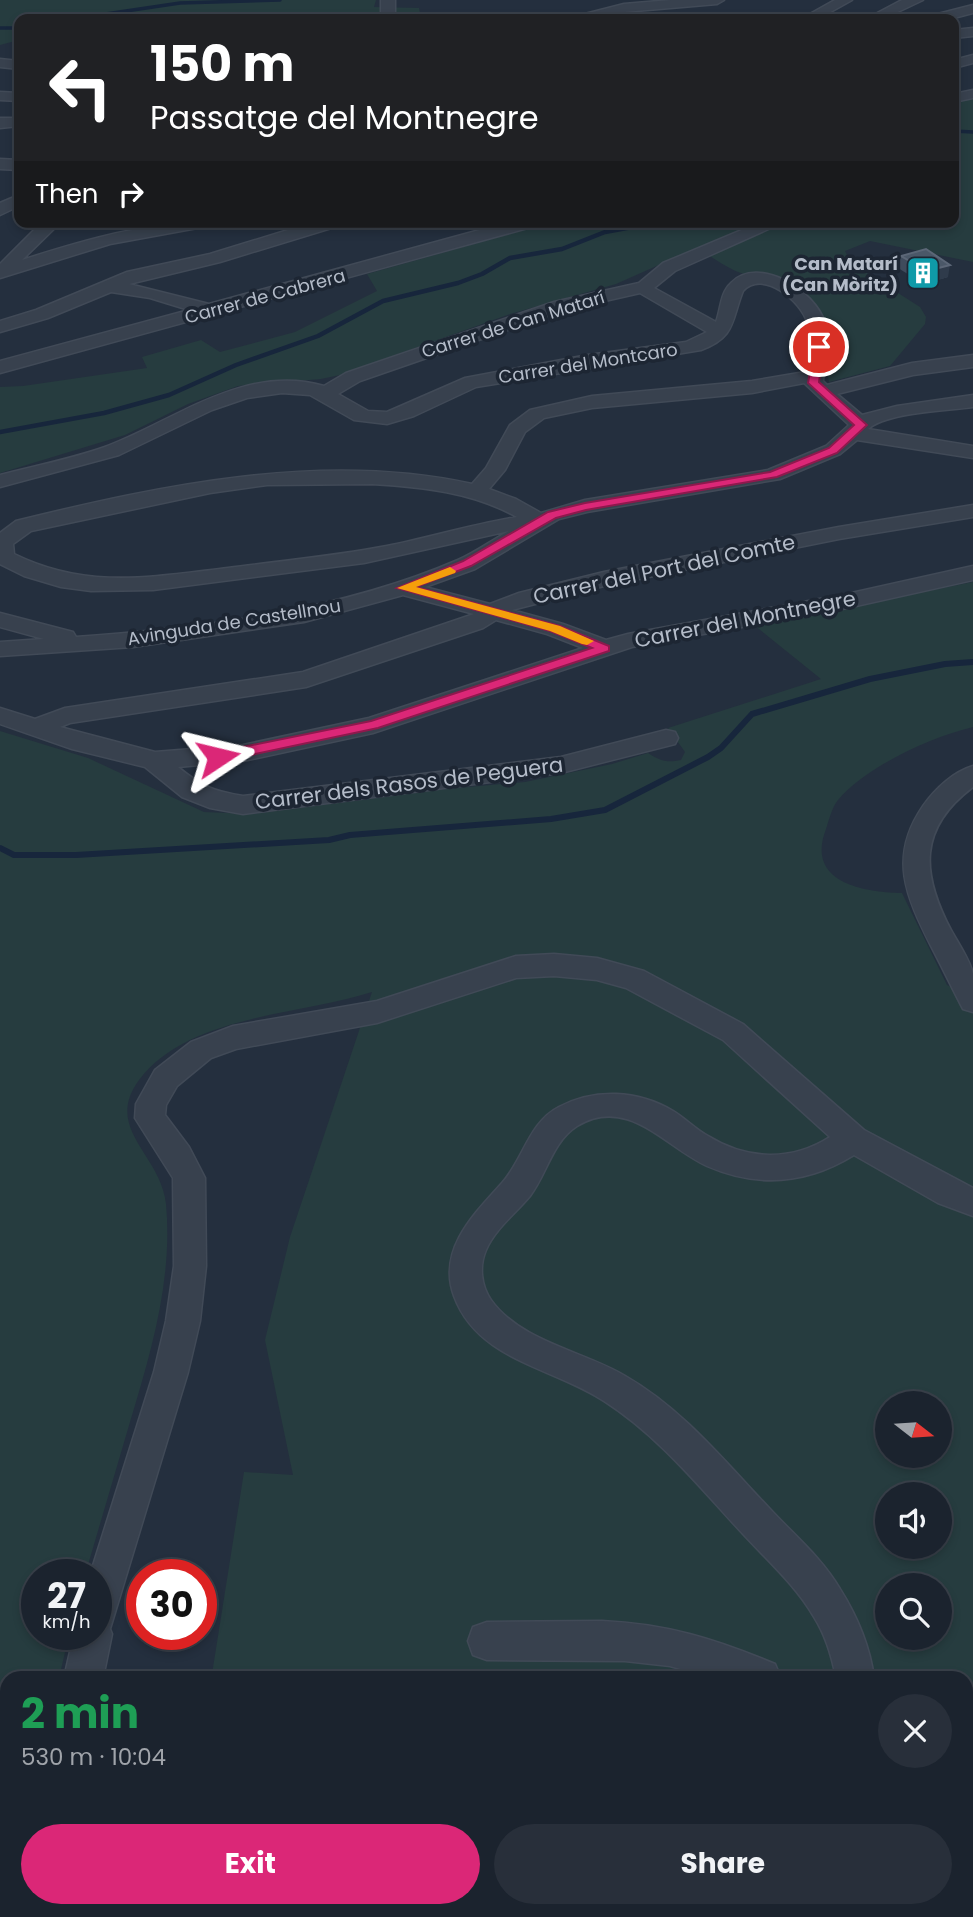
<!DOCTYPE html>
<html lang="en">
<head>
<meta charset="utf-8">
<style>
  :root { --surface:#1b232e; --page:#282f3a; --text:#f1f3f6; --muted:#a0a4aa; --line:#39404a; --accent:#db2777 }
  body { margin:0; font-family:Poppins,sans-serif; background:var(--page); color:var(--text); height:100vh; display:flex; flex-direction:column; font-size:26px; white-space:nowrap }
  * { box-sizing:border-box; margin:0 }
  p { font-size:23px; color:var(--muted) }
  .icon { flex:none; width:38px; height:38px; fill:none; stroke:currentColor; stroke-width:2; stroke-linecap:round; stroke-linejoin:round }
  .map { position:relative; flex:1; overflow:hidden }
  .sheet { position:absolute; left:0px; top:1671px; width:973px; height:247px; display:flex; flex-direction:column; background:var(--surface); border-radius:21px 21px 0 0; box-shadow:0 4px 10px #0003,0 0 0 2px var(--line) }
  .sheet>* { flex:none }
  .hud { position:absolute; left:14px; top:14px; width:945px; height:214px; border-radius:14px; box-shadow:0 4px 10px #0003,0 0 0 2px var(--line); background:#202124; color:#fff; overflow:hidden }
  .needle { width:46px; rotate:107deg }
  .fabs { position:absolute; left:875px; top:1391px; display:grid; gap:14px }
  .fabs a { display:grid; place-items:center; width:77px; height:77px; border-radius:50%; background:var(--surface); box-shadow:0 4px 10px #0003,0 0 0 2px var(--line); font-size:35px }
  .speed { position:absolute; left:21px; top:1559px; display:flex; gap:14px; font-size:35px; font-weight:700; text-align:center }
  .speed>* { display:grid; place-content:center; width:91px; height:91px; border-radius:50%; background:var(--surface); box-shadow:0 4px 10px #0003,0 0 0 2px var(--line); line-height:1 }
  .speed small { font-size:18px; font-weight:400 }
  .speed .limit { border:10px solid #d22; background:#fff; color:#111 }
  .pin { position:absolute; display:grid; place-items:center; width:60px; height:60px; color:#fff; margin:-30px; border:4px solid #fff; border-radius:50%; box-shadow:0 2px 7px #0007 }
  .me { position:absolute; width:77px; margin:-38px; rotate:80deg; stroke-linejoin:round; filter:drop-shadow(0 0 5px #0008) }
  .turn { display:flex; align-items:center; gap:24px; height:147px; padding:0 21px; font-size:32px }
  .turn .icon { width:91px; height:91px; stroke-width:2.5 }
  .turn b { display:block; font-size:49px; line-height:60px }
  .then { display:flex; align-items:center; height:66px; padding:0 21px; background:#0003; gap:14px; font-size:26px }
  .round { display:grid; place-items:center; flex:none; width:74px; height:74px; border-radius:37px; background:var(--page) }
  .overview { display:flex; align-items:center; justify-content:space-between; height:119px; padding:0 21px }
  h1 { font-size:42px; font-weight:700; line-height:52px; color:#1e9e55 }
  .action { display:flex; gap:14px; margin-top:auto; padding:14px 21px }
  .action a { flex:1; height:80px; border-radius:42px; background:var(--accent); color:#fff; font-size:28px; font-weight:700; line-height:80px; text-align:center }
  .action a+a { background:var(--page); color:var(--text) }
  .map>svg:first-child { display:block }
</style>
</head>
<body>
<div class="map">
<svg width="973" height="1917" viewBox="0 0 973 1917">
  <rect width="100%" height="100%" fill="#242f3e"/>
  <!-- green -->
  <g fill="#263c3f" fill-rule="evenodd">
    <path d="M0 0H376L374 7 419 8 421 19H19V40L0 45Z"/>
    <path d="M973 98V262L870 241 845 251 851 263 920 307 926 317 925 324 890 366 829 382C824 362 830 343 824 324 816 296 794 279 766 274 759 273 751 276 744 274 729 270 711 256 697 248L616 284 510 314 340 375 321 379 238 386 188 404 125 435 0 473V387L23 386 147 368 142 357 201 340 220 352 295 332 377 291 367 274 552 222H954V102Z"/>
    <path d="M973 582V727C931 737 867 766 838 800 832 807 829 820 826 829 805 883 864 892 902 893L947 985 973 998V1917H262L263 1911H966V1678H279L212 1674 244 1472 293 1475 265 1340 290 1237 372 992C300 1015 188 1015 139 1080 103 1129 161 1154 166 1204 173 1279 151 1352 130 1422 115 1473 100 1524 85 1575H37V1634L69 1635 59 1678H7V1911H39L38 1917H0V731L88 758 204 812 252 814 446 789 525 782 612 764 648 753C660 761 667 763 681 760L685 752 668 728 821 679 754 625ZM887 1404H940V1456H887ZM887 1494H940V1547H887ZM887 1586H940V1638H887Z"/>
  </g>
  <g fill="none" stroke-linecap="round" stroke-linejoin="round">
    <!-- stream-far2 -->
    <g stroke="#17263c" stroke-width="3.5">
      <path d="M72 19 180 3 280 0"/>
      <path d="M0 28H19"/>
      <path d="M954 131 973 132"/>
      <path d="M633 227 663 222"/>
    </g>
    <!-- stream-far1 -->
    <path stroke="#17263c" stroke-width="4.5" d="M0 432 104 413 169 395 236 365 318 336 383 301 458 283 482 274 510 258 562 249 605 232 643 225"/>
    <!-- stream -->
    <path stroke="#17263c" stroke-width="6" d="M0 848 14 855H76L329 840 350 835 551 819 605 810 708 757 721 748 752 714 870 679 945 664 973 662"/>
    <defs>
      <g id="minor">
        <rect x="381" y="0" width="14" height="19"/>
        <path d="M671 0H724L717 4 624 12 597 19H575L577 16 624 4Z"/>
        <path d="M835 0H852L818 19H801Z"/>
        <path d="M902 0H923L883 19H866Z"/>
        <path d="M973 5V13L950 19H928L930 16Z"/>
        <path d="M973 28V36L954 38V30Z"/>
        <path d="M973 55V63L954 68V60Z"/>
        <path d="M0 59 19 61V69L0 67Z"/>
        <path d="M973 90V98L954 102V94Z"/>
        <path d="M0 92 19 93V101L0 100Z"/>
        <path d="M0 118H19V126L0 128Z"/>
        <path d="M0 159 19 160V170L0 169Z"/>
        <path d="M19 195V206L0 215V203Z"/>
        <path d="M42 222H61L22 260C85 240 145 222 211 222L203 227 110 244 0 278V264Z"/>
        <path d="M314 222H340L338 226 220 262 129 284 209 304 509 222H537L535 226 0 373V361L189 310 150 298 111 292 48 318 0 332V321L36 310 127 272 210 254Z"/>
        <path d="M761 222H784L675 271 654 288 716 322C721 309 720 293 731 283 758 255 815 290 825 323 831 343 824 361 823 381L827 385 912 363 973 355V367L913 375 837 394 862 415 897 406 973 395V407C946 411 887 412 868 429L973 446V458L857 440 840 454 780 479 587 512 559 519 475 569 425 587 490 604 519 593 604 572 839 527 973 505V517L839 539 604 586 512 610 563 624 606 640 628 634 847 594 973 566V580L847 608 632 647 373 733 243 761 178 767C201 786 213 791 243 796L561 757 666 730 675 732 678 738 675 744 561 773 243 814 210 808 182 797 145 767 72 749 0 724V708L35 719 65 708 303 672 474 614 403 595 304 622 133 647 0 656V642L44 639 0 627V613L73 632 76 637C203 628 340 611 458 560 476 552 492 540 509 531L364 563 153 590 91 591 61 587 24 576 0 564V533L16 521C162 485 323 451 472 484L486 468 510 425 530 410 592 396 752 381 805 372C808 355 812 339 807 322 801 301 763 269 743 291 731 321 736 337 701 350L476 387 414 416 387 424 354 420 310 395 282 393 247 398 212 410 119 455 0 487V475C35 466 71 459 105 447 175 421 244 363 324 386L346 373 554 302 639 283 663 263ZM640 293 707 332 686 342 588 355 465 378 387 412 368 411 338 394 360 381 565 310ZM804 383 849 425 826 446 768 470 585 500 541 513 516 499 489 489 505 470 525 432 544 418 592 408 752 393ZM372 484C423 487 472 492 517 517 473 524 431 537 387 546 334 556 281 561 228 568 151 577 87 590 14 554L13 544 31 531 210 493 267 485ZM496 620 547 634 583 648 369 718 243 745 155 752 60 727 70 723 306 687 483 628Z"/>
        <path d="M973 766V787C918 828 921 873 951 930 958 943 970 960 973 974 973 985 973 1000 973 1012L963 1009C952 988 942 967 931 946 906 896 888 857 923 806 935 789 953 772 973 766Z"/>
        <path d="M554 954 597 958 644 971 743 1024 864 1130 973 1188V1216L938 1203 854 1155C807 1184 757 1188 707 1166 665 1147 628 1095 577 1126 552 1142 547 1174 530 1196 516 1213 495 1229 486 1250 479 1266 481 1286 491 1300 521 1342 583 1351 625 1376 683 1409 725 1462 770 1509 794 1535 822 1558 840 1589 857 1616 870 1647 874 1678H836C832 1657 826 1636 814 1617 796 1586 769 1562 744 1535 700 1488 660 1437 604 1401 553 1367 478 1361 454 1296 437 1250 474 1214 502 1183 523 1160 529 1122 559 1107 595 1088 638 1090 673 1111 685 1118 695 1129 708 1136 747 1160 791 1162 830 1137L723 1040 626 988 597 980 554 976 516 978 377 1023 236 1049 211 1058 177 1086 166 1105 165 1115 189 1147 205 1178 206 1266 200 1321 188 1372 110 1629 112 1634 103 1678H64L74 1634H96V1575H90L154 1372 166 1321 174 1266 173 1178 135 1118 136 1104 155 1070 191 1042 233 1026 377 1001 516 956Z"/>
        <path d="M602 1621C667 1624 715 1639 775 1664L781 1678H712L670 1666 625 1661 487 1660 473 1655 468 1641 473 1627 487 1622Z"/>
        <path d="M966 1888 973 1891V1917H948L945 1911H966Z"/>
        <rect x="52" y="1911" width="42" height="6"/>
      </g>
    </defs>
    <!-- minor casing -->
    <use href="#minor" stroke="#414a57" stroke-width="3"/>
    <!-- minor -->
    <use href="#minor" fill="#38414e" fill-rule="evenodd"/>
  </g>
  <!-- wall -->
  <path fill="#3f4b5c" d="M901 256 948 277 924 284 898 268Z"/>
  <!-- shaded-wall -->
  <path fill="#2f3b4b" d="M950 265 948 277 924 284 927 271Z"/>
  <!-- building -->
  <path fill="#4b5868" stroke="#5c6777" stroke-width="2" d="M926 249 950 265 927 271 901 256Z"/>
  <!-- route -->
  <path fill="#db2777" stroke="#8e194d" stroke-width="2" d="M819 344 824 347 819 382 867 425 837 453 777 477 586 510 556 518 471 566 416 587 560 626 609 646V651L378 728 218 762 213 760 211 757 218 752 371 721 592 648 550 631 397 588 463 561 548 512 585 503 770 472 829 448 854 425 808 383 814 347Z"/>
  <!-- slow -->
  <path fill="#f59e0b" d="M450 567 456 571 455 573 416 587 560 626 594 641 587 645 582 644 550 631 397 588Z"/>
  <!-- icons -->
  <defs>
    <symbol id="building-square" viewBox="-11 -11 22 22"><rect x="-9" y="-9" width="18" height="18" rx="4" fill="#0f9aa8" stroke="#1d2633"/><path d="M-4-6H4V6H1V3H-1V6H-4ZM-2.5-4.3h1.7v1.8h-1.7ZM.8-4.3h1.7v1.8H.8ZM-2.5-1h1.7V.8h-1.7ZM.8-1h1.7V.8H.8Z" fill="#fff"/></symbol>
  </defs>
  <g fill-rule="evenodd">
    <use href="#building-square" x="904" y="254" width="38" height="38"/>
  </g>
  <g text-anchor="middle" dominant-baseline="central" stroke-width="7" stroke-linejoin="round" paint-order="stroke">
    <!-- far-poi labels -->
    <g font-size="18" font-weight="bold" fill="#b4bcc9" stroke="#1d2633" text-anchor="end">
      <text x="898" y="263">Can Matarí<tspan x="898" dy="21">(Can Mòritz)</tspan></text>
    </g>
    <!-- far-street labels -->
    <g font-size="18" fill="#b4bcc9" stroke="#1d2633">
      <text transform="translate(265 296) rotate(-15)">Carrer de Cabrera</text>
      <text transform="translate(513 324) rotate(-17)">Carrer de Can Matarí</text>
      <text transform="translate(588 363) rotate(-9)">Carrer del Montcaro</text>
      <text transform="translate(234 622) rotate(-9)">Avinguda de Castellnou</text>
    </g>
    <!-- street labels -->
    <g font-size="21" fill="#b4bcc9" stroke="#1d2633">
      <text transform="translate(664 569) rotate(-12)">Carrer del Port del Comte</text>
      <text transform="translate(745 619) rotate(-11)">Carrer del Montnegre</text>
      <text transform="translate(409 783) rotate(-7)">Carrer dels Rasos de Peguera</text>
    </g>
  </g>
</svg>
<div class="fabs">
<a><svg class="needle" viewBox="-14 -14 28 28"><path d="M0-13l5 13h-10z" fill="#e53935"/><path d="M0 13l5-13h-10z" fill="#a0a4aa"/></svg></a>
<a><svg class="icon" aria-label="sound" viewBox="0 0 24 24"><path d="M4 9h4l5-4v14l-5-4H4zM17 9q2 3 0 6"/></svg></a>
<a><svg class="icon" aria-label="search" viewBox="0 0 24 24"><circle cx="10" cy="10" r="6"/><path d="M15 15l6 6"/></svg></a>
</div>
<div class="speed"><div>27<small>km/h</small></div><div class="limit">30</div></div>
<div class="pin" style="left:819px;top:347px;background:#d93025"><svg class="icon" aria-label="arrive" viewBox="0 0 24 24"><path d="M6 21V4h12l-3 4 3 4H6"/></svg></div>
<svg class="me" style="left:218px;top:757px" viewBox="-20 -20 40 40"><path d="M0-17L14 15 0 8-14 15z" fill="#db2777" stroke="#fff" stroke-width="4"/></svg>
<div class="hud">
<div class="turn"><svg class="icon" aria-label="left" viewBox="0 0 24 24"><path d="M17 20v-9H6M10 6l-5 5 5 5"/></svg><div><b>150 m</b>Passatge del Montnegre</div></div>
<div class="then">Then<svg class="icon" aria-label="right" viewBox="0 0 24 24"><path d="M7 20v-9h11M14 6l5 5-5 5"/></svg></div>
</div>
<section class="sheet">
<div class="overview"><div><h1>2 min</h1><p>530 m · 10:04</p></div><a class="round"><svg class="icon" aria-label="close" viewBox="0 0 24 24"><path d="M6 6l12 12M18 6L6 18"/></svg></a></div>
<div class="action"><a>Exit</a><a>Share</a></div>
</section>
</div>
</body>
</html>
